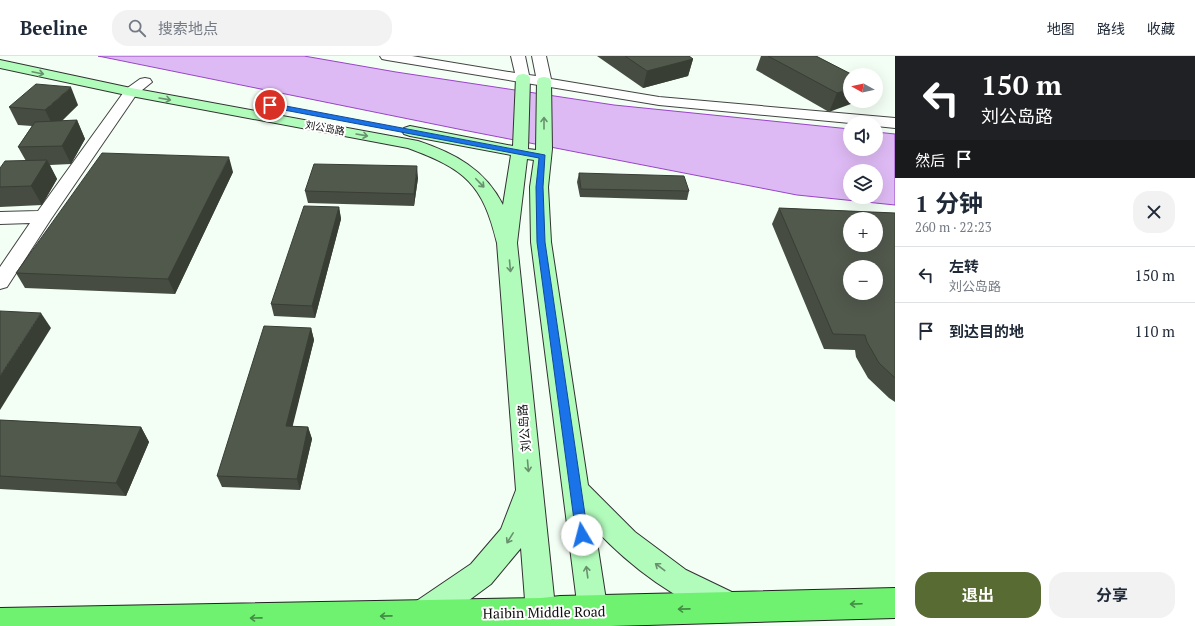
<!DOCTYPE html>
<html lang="zh">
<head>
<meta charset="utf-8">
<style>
  :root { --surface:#fff; --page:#f2f2f3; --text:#1f2937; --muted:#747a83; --line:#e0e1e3; --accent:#586b32 }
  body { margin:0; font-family:"PT Serif","Noto Sans SC",serif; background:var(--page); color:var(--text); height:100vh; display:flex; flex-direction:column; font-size:15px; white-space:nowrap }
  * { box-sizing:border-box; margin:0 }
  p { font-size:13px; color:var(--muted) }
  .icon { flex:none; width:22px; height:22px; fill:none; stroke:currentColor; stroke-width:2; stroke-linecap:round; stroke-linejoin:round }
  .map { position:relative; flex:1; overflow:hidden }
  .drawer { display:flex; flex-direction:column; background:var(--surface); width:300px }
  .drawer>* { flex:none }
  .top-card { background:#202124; color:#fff; overflow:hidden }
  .needle { width:26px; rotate:278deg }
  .fabs { position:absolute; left:843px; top:12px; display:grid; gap:8px }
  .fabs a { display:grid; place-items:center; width:40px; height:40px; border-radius:50%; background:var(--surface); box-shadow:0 4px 16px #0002; font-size:20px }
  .pin { position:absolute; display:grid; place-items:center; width:34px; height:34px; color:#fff; margin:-17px; border:2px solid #fff; border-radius:50%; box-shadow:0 1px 4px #0007 }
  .me { position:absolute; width:44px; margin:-22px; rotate:352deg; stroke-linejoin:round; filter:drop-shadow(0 0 3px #0008) }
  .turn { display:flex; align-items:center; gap:14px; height:84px; padding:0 20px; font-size:18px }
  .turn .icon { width:52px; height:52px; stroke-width:2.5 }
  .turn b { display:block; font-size:28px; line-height:34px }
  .then { display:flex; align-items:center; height:38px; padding:0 20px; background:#0003; gap:8px; font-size:15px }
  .round { display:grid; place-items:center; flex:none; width:42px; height:42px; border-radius:16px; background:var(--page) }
  .summary { display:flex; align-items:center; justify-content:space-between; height:68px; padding:0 20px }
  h1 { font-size:24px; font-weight:700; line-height:30px }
  .action { display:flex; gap:8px; margin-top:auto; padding:8px 20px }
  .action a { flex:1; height:46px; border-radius:16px; background:var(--accent); color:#fff; font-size:16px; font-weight:700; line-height:46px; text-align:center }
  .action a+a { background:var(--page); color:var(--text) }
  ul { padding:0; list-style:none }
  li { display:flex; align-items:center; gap:12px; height:56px; padding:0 20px; border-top:1px solid var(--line) }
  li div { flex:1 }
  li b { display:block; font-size:15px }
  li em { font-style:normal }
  header { display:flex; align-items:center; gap:24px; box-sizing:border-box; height:56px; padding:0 20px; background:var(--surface); border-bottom:1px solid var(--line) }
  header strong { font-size:19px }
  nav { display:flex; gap:22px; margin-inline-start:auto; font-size:14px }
  .search { width:280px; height:36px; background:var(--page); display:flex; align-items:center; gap:10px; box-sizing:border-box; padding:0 14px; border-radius:16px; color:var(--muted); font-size:15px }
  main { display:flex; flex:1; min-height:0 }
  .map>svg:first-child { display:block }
</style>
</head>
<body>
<header>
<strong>Beeline</strong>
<div class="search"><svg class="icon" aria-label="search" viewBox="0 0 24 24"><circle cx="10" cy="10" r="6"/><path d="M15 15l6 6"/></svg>搜索地点</div>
<nav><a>地图</a><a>路线</a><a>收藏</a></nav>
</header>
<main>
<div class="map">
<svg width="895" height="570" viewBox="0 0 895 570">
  <rect width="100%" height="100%" fill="#f3fef4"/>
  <!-- water -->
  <path fill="#debaf4" stroke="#9944c8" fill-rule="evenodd" d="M98 0H304L396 16 614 49 850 73V93H876V76L895 78V149L797 139 463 74ZM850 115H876V141H850Z"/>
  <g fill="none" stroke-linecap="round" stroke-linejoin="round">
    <defs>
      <g id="minor">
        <path d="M380 0H412L515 17 511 0H525L529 19 536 20 532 0H546L551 23 659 41 895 62V72L876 70V67H850L659 49 387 4 382 3Z"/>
        <path d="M145 22 150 23 152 26 136 39 51 163 7 231 0 233V211L30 167 0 168V156L38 155 126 33 140 23Z"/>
      </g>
      <path id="secondary" d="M0 4 131 32 418 85C454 97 485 113 503 149L511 99 410 80 404 78 402 75 404 72 410 70 513 90 516 22 518 19 523 18 528 19 530 22 528 93 536 94 537 25 539 22 544 21 549 22 551 25 552 93 548 131 551 186 588 429 635 476 686 514 738 539 742 550 738 561 727 565C677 544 632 513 595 473L610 570H580L531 186 530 131 534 104 527 103 517 187 557 570H527L521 492 491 528 434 570H413L408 559 412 548 471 508 501 473 516 434 497 187C483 128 465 113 408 92L131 40 0 12Z"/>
      <path id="primary" d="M895 532V562L611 570H0V552L541 542 560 540Z"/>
    </defs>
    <!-- minor casing -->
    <use href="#minor" stroke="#434343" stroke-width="2"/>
    <!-- secondary casing -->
    <use href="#secondary" stroke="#323232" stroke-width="2"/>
    <!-- primary casing -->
    <use href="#primary" stroke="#212121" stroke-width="2"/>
    <!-- minor -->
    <use href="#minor" fill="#fff" fill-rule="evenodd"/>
    <!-- secondary -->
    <use href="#secondary" fill="#b1fbbb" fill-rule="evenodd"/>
    <!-- primary -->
    <use href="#primary" fill="#6ff270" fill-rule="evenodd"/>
  </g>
  <!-- wall -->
  <g fill="#464c41">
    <path d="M597 0H689L693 3 688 20 643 32Z"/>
    <path d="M761 0H816L853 19 829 56 756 14Z"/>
    <path d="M78 49 62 65 77 64 85 83 71 108 50 109 57 123 42 149 0 151V112L26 105 18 91 32 70 18 69 9 51Z"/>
    <path d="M233 116 175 238 25 232 16 217Z"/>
    <path d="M579 117 689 135 687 144 580 141 577 126Z"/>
    <path d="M418 122 414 150 308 147 305 135Z"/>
    <path d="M339 151 341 163 315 262 274 260 271 248Z"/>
    <path d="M779 152 895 157V346L889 342 868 322 856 301 855 294 824 293 772 168Z"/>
    <path d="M311 272 314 284 292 370 308 371 312 383 300 434 222 431 217 420Z"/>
    <path d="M0 364 141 371 149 386 126 440 0 433Z"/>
  </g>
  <!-- shaded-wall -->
  <g fill="#393e35">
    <path d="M693 3 688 20 643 32 647 15Z"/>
    <path d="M71 31 78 49 54 72 45 54Z"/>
    <path d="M850 33V45H859L829 56 837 37Z"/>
    <path d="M77 64 85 83 71 108 62 90Z"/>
    <path d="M229 101 233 116 175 238 168 223Z"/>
    <path d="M47 104 57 123 42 149 31 130Z"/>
    <path d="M417 110 418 122 414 150V138Z"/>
    <path d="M339 151 341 163 315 262 312 250Z"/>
    <path d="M41 257 51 272 0 354V320Z"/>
    <path d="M311 272 314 284 290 381 286 370Z"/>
    <path d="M141 371 149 386 126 440 116 427Z"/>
    <path d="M308 371 312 383 300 434 297 423Z"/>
  </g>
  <!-- building -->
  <g fill="#51584c" stroke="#393e35" fill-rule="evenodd">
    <path d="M625 0H689L693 3 647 15Z"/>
    <path d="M768 0H816L853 19H850V33L837 37Z"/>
    <path d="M36 28 71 31 45 54 9 51Z"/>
    <path d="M77 64 62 90 18 91 35 66Z"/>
    <path d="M102 97 229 101 168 223 16 217Z"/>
    <path d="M47 104 31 130 0 131V112L5 105Z"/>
    <path d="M314 108 417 110 414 138 305 135Z"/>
    <path d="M579 117 684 120 689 135 581 133Z"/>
    <path d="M304 150 339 151 312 250 271 248Z"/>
    <path d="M779 152 895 157V322L879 307 867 286 865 279 833 278ZM850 163H876V189H850ZM850 211H876V237H850Z"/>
    <path d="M0 255 41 257 0 320Z"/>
    <path d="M264 270 311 272 286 370 308 371 297 423 217 420Z"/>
    <path d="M0 364 141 371 116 427 0 420Z"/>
  </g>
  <!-- one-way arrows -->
  <defs><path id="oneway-shaft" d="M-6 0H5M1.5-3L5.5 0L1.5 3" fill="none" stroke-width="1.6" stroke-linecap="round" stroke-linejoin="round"/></defs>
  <g stroke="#69916e">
    <use href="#oneway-shaft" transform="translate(38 17) rotate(12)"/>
    <use href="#oneway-shaft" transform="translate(165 43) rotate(10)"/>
    <use href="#oneway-shaft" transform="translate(544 67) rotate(-90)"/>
    <use href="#oneway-shaft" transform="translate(362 79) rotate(10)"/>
    <use href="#oneway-shaft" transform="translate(480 127) rotate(46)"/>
    <use href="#oneway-shaft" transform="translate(510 210) rotate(85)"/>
    <use href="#oneway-shaft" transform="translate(528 410) rotate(85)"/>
    <use href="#oneway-shaft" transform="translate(510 482) rotate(122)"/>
    <use href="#oneway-shaft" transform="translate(660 511) rotate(-143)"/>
    <use href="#oneway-shaft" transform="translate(587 516) rotate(-98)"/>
  </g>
  <g stroke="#448c45">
    <use href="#oneway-shaft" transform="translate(856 548) rotate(178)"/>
    <use href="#oneway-shaft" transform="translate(684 553) rotate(179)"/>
    <use href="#oneway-shaft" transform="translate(386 560) rotate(179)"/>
    <use href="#oneway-shaft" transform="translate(256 562) rotate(179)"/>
  </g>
  <!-- route -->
  <path fill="#1a73e8" stroke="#114b97" d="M270 47 545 99 543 131 545 186 588 479 586 483 582 484 578 483 576 479 537 186 536 131 539 102 268 51 267 49Z"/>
  <g text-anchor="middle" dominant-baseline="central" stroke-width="4" stroke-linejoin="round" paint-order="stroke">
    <!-- far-street labels -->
    <g font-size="10" fill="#101010" stroke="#fff">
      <text transform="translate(325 72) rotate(10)">刘公岛路</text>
    </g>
    <!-- street labels -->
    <g font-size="12" fill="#101010" stroke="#fff">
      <text transform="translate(524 372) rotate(-95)">刘公岛路</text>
    </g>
    <!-- near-street labels -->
    <g font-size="14" fill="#101010" stroke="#fff">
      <text transform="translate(544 556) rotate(-1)">Haibin Middle Road</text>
    </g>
  </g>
</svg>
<div class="fabs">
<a><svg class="needle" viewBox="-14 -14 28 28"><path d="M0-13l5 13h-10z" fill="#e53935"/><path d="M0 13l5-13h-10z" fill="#747a83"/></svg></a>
<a><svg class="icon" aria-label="sound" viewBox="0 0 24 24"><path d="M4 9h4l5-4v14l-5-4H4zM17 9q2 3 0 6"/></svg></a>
<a><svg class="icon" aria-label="layers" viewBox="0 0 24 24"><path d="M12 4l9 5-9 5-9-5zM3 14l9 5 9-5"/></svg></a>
<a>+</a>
<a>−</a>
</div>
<div class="pin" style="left:270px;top:49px;background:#d93025"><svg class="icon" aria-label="arrive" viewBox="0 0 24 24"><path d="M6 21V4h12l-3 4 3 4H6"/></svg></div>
<svg class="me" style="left:582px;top:479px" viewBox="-20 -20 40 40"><circle r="19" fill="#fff"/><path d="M0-13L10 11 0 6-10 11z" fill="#1a73e8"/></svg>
</div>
<section class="drawer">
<div class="top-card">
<div class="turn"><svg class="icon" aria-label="left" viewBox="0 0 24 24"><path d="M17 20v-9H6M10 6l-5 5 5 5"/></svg><div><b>150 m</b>刘公岛路</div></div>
<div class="then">然后<svg class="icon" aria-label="arrive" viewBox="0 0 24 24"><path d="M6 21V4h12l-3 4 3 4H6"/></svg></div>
</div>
<div class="summary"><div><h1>1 分钟</h1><p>260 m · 22:23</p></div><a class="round"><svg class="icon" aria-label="close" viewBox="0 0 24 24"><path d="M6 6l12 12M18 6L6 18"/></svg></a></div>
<ul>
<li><svg class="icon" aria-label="left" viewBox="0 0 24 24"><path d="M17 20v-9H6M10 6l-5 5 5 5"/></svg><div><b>左转</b><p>刘公岛路</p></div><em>150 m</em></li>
<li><svg class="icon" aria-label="arrive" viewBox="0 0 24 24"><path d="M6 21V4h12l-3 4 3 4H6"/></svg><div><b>到达目的地</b></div><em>110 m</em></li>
</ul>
<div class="action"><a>退出</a><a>分享</a></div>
</section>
</main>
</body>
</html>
